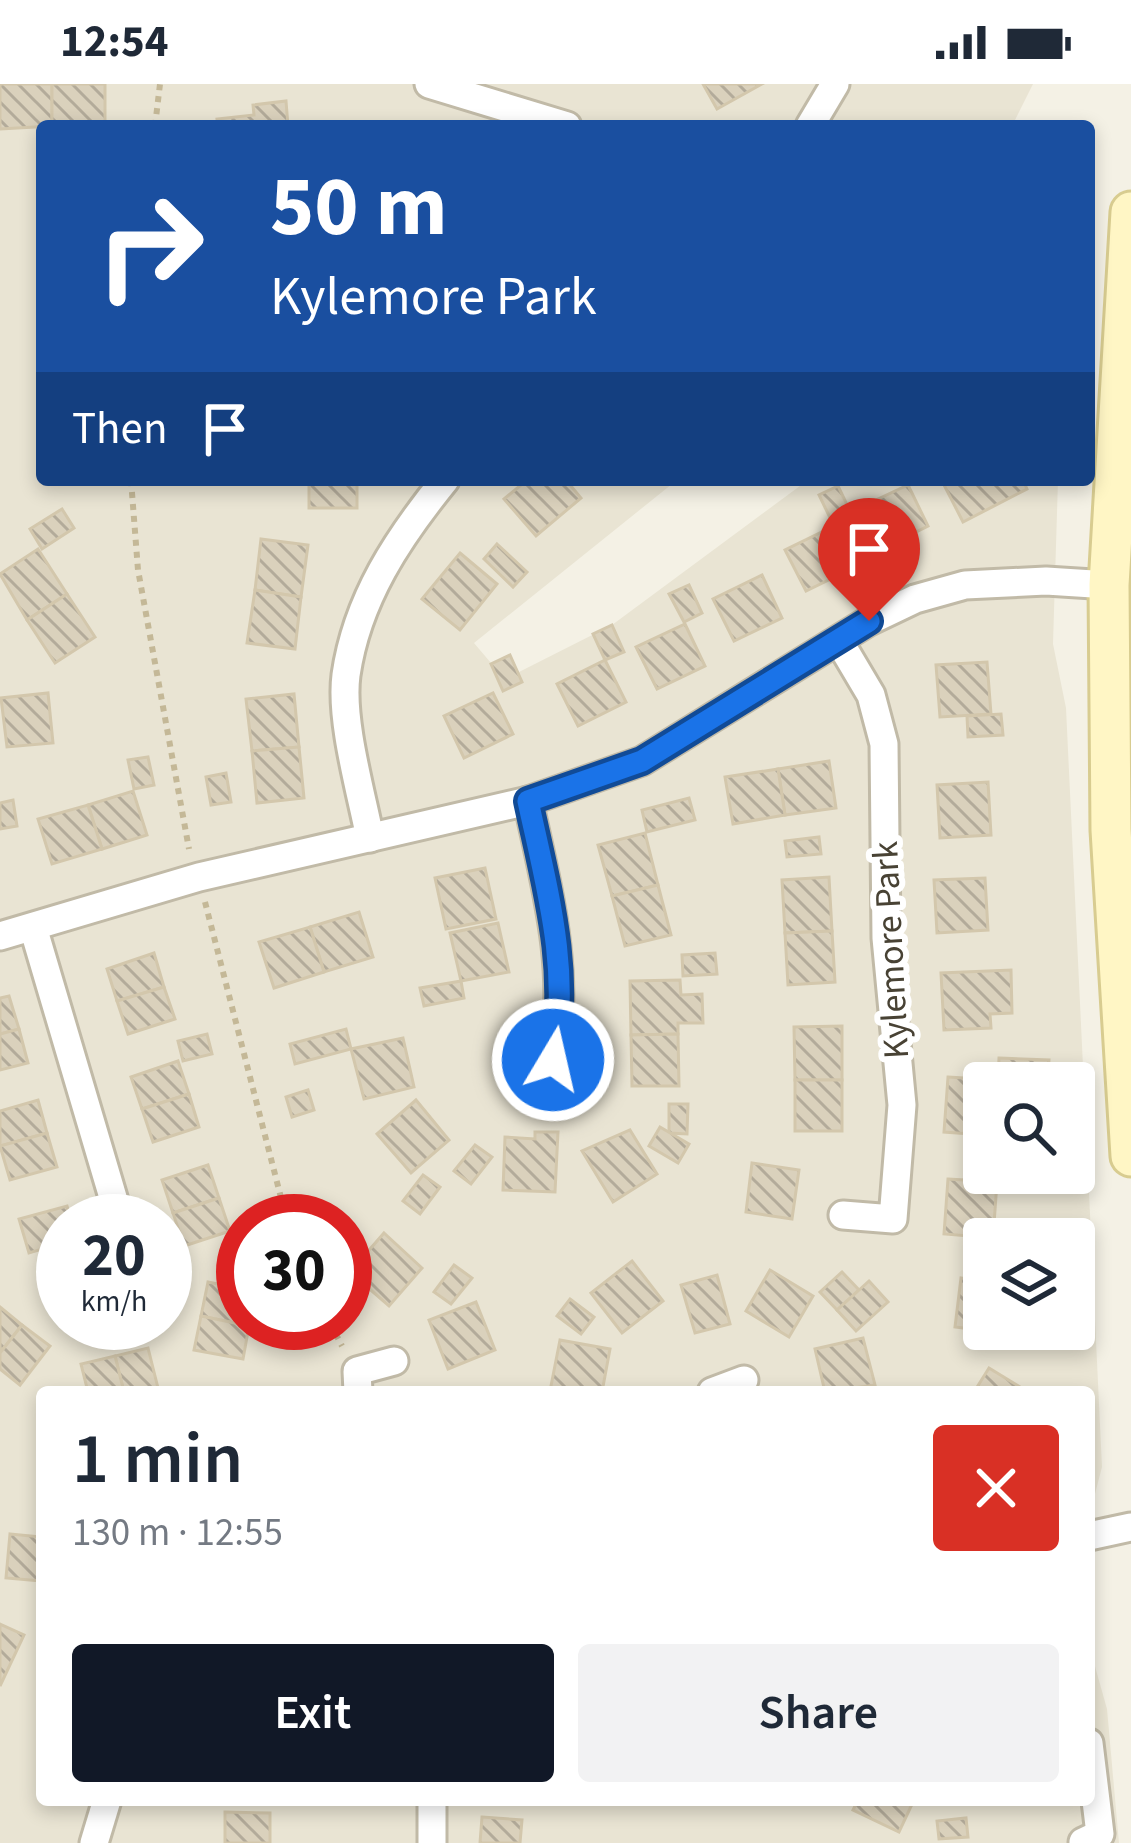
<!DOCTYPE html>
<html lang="en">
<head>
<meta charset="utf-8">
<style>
  :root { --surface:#fff; --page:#f2f2f3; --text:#1f2937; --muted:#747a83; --accent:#111827 }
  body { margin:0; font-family:"Source Sans 3",sans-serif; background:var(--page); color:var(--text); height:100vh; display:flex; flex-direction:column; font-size:45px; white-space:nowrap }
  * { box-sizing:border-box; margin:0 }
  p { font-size:39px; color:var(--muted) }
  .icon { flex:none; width:66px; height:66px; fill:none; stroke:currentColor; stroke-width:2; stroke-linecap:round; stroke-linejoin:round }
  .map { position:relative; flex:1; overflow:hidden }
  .details { position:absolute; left:36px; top:1302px; width:1059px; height:420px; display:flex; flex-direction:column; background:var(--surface); border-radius:12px; box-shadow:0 6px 18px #0003 }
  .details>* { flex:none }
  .guide { position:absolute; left:36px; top:36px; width:1059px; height:366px; border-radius:12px; box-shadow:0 6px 18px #0003; background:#1a4fa0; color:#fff; overflow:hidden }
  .controls { position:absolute; left:963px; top:978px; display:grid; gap:24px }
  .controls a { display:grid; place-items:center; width:132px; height:132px; border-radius:12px; background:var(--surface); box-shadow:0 6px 18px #0003; font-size:60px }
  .speed { position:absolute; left:36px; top:1110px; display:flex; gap:24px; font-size:60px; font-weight:700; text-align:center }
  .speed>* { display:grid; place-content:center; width:156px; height:156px; border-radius:50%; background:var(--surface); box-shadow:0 6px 18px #0003; line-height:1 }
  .speed small { font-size:30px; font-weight:400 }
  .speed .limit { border:18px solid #d22; background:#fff; color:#111 }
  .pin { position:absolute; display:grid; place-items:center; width:102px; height:102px; color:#fff; margin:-123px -51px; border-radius:50% 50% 50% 0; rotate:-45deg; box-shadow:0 0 12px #0007 }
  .pin .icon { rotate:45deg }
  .me { position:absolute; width:132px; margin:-66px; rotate:9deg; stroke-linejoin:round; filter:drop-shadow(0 0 9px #0008) }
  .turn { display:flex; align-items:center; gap:42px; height:252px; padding:0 36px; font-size:54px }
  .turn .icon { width:156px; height:156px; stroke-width:2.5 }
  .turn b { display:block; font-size:84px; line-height:102px }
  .then { display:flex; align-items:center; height:114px; padding:0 36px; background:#0003; gap:24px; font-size:45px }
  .round { display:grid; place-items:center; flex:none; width:126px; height:126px; border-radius:12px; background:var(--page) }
  .overview { display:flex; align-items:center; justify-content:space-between; height:204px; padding:0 36px }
  h1 { font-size:72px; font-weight:600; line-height:90px }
  .button { display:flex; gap:24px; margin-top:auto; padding:24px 36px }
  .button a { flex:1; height:138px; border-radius:12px; background:var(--accent); color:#fff; font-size:48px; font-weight:600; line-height:138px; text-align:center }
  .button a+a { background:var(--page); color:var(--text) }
  .status { display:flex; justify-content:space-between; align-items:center; height:84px; padding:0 60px; background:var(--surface); direction:ltr }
  .status svg { height:33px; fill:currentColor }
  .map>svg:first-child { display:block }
</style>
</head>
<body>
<div class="status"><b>12:54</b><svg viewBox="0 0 49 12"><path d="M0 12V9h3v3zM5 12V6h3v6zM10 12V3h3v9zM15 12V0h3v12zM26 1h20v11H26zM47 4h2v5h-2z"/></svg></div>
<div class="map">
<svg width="1131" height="1759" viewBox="0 0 1131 1759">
  <defs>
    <pattern id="building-back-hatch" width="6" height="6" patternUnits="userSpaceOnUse" patternTransform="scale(3)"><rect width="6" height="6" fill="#dad1bc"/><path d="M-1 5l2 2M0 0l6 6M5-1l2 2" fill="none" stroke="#b3ab9a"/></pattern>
  </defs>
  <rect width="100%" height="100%" fill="#f4f1e5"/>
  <!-- residential -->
  <path fill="#e9e4d3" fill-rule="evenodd" d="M0 0H1033L1012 42H42V396H677L474 559 491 579 510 571 519 588 612 541 808 396H1058L1053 560 1066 624 1102 1383 1089 1433V1308H42V1716H1089V1561L1107 1625 1119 1759H0ZM984 999H1074V1089H984ZM63 1137H165V1239H63ZM243 1137H345V1239H243ZM984 1155H1074V1245H984Z"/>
  <!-- building -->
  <g fill="url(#building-back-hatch)" stroke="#d3c7ac" stroke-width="3">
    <path d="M0 0H52V42L0 45Z"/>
    <rect x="52" y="0" width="53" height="42"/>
    <path d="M703 0H762L717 25Z"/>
    <path d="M286 17 288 42H218L217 35 254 31 253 21Z"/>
    <rect x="309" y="396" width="48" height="28"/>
    <path d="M527 396H566L581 414 536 452 504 415Z"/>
    <path d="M1023 396 1027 405 963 438 942 397Z"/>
    <path d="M908 401 928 442 880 466 859 424Z"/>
    <path d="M838 402 853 433 834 442 819 411Z"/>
    <path d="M62 425 74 444 42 465 30 445Z"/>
    <path d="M834 442 855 483 806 507 785 466Z"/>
    <path d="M261 455 308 461 301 513 255 506Z"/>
    <path d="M497 460 527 488 513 503 484 475Z"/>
    <path d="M38 465 67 510 27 536 0 490Z"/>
    <path d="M460 469 497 500 460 546 422 515Z"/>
    <path d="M762 491 782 534 734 557 713 515Z"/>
    <path d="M689 501 702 529 684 538 669 510Z"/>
    <path d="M255 506 301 513 295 565 247 559Z"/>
    <path d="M67 510 95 553 55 579 27 536Z"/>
    <path d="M685 540 705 582 657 605 636 563Z"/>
    <path d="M612 541 624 568 605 576 593 550Z"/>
    <path d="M510 571 522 598 503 607 491 580Z"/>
    <path d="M605 576 626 618 578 642 557 600Z"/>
    <path d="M987 578 991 630 940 633 936 581Z"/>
    <path d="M48 609 53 659 7 663 1 614Z"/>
    <path d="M493 609 513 650 464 674 444 632Z"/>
    <path d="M294 610 299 663 252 667 246 615Z"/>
    <path d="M1001 630 1003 651 968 653 967 632Z"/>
    <path d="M299 663 304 714 257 719 252 667Z"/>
    <path d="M148 673 154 701 134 705 128 676Z"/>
    <path d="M829 677 836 724 785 731 778 685Z"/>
    <path d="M778 685 785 731 733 740 725 693Z"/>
    <path d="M226 689 231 718 211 721 206 693Z"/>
    <path d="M988 698 991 751 940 754 937 701Z"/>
    <path d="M133 707 147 751 102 765 88 721Z"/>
    <path d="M689 714 695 736 647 748 642 726Z"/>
    <path d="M13 716 17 742 0 745V719Z"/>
    <path d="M88 721 102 765 52 780 38 735Z"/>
    <path d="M645 749 658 801 612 812 598 761Z"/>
    <path d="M819 753 821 770 787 773 785 757Z"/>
    <path d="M485 784 496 835 446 845 435 794Z"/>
    <path d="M829 793 832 847 785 849 782 796Z"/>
    <path d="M985 794 988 846 937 849 934 796Z"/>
    <path d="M658 801 671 851 625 862 612 812Z"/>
    <path d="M359 828 373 873 324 888 310 843Z"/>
    <path d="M498 839 509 888 461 897 450 849Z"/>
    <path d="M310 843 324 888 274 904 259 858Z"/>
    <path d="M832 847 835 898 788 901 785 849Z"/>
    <path d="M154 869 164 903 117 917 107 885Z"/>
    <path d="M715 869 717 890 683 892 682 871Z"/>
    <path d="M1011 886 1012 929 990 930 991 944 944 946 941 889Z"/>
    <path d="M680 896 681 911 702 910 703 939H678V950L631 951 630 897Z"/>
    <path d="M461 897 464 914 424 922 420 904Z"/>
    <path d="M164 903 175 935 128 950 117 917Z"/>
    <path d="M9 912 19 945 0 950V914Z"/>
    <path d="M842 942V996H795L794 943Z"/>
    <path d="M19 945 28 979 0 986V950Z"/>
    <path d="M346 945 351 965 295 980 290 960Z"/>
    <path d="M207 950 212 970 183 977 178 957Z"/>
    <path d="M678 950 679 1002H632L631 951Z"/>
    <path d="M403 954 414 1003 364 1015 351 965Z"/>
    <path d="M999 974 1049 976 1047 998 998 996Z"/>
    <path d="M178 977 189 1010 142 1025 131 993Z"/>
    <path d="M948 993 996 996 984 999V1051L944 1048Z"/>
    <rect x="795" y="996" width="47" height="51"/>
    <path d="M308 1006 314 1026 292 1033 286 1013Z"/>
    <path d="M189 1010 199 1043 153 1058 142 1025Z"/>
    <path d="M38 1016 47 1049 0 1062V1027Z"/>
    <path d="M416 1016 449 1056 411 1089 377 1050Z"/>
    <path d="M669 1020H688L687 1050 669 1049Z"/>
    <path d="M660 1043 689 1060 678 1079 649 1062Z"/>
    <path d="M630 1046 657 1090 613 1118 582 1067Z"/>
    <path d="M535 1048H558L555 1108 503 1106 505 1053 535 1055Z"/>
    <path d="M47 1049 57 1083 10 1096 0 1062Z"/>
    <path d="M475 1061 492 1073 471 1100 454 1087Z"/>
    <path d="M972 1075 984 1076V1089H1007L1006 1099 971 1097Z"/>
    <path d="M752 1079 799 1086 792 1135 746 1128Z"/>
    <path d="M208 1081 219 1114 173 1129 162 1096Z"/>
    <path d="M423 1091 440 1103 420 1130 403 1117Z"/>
    <path d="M948 1095 997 1098 993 1154 944 1150Z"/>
    <path d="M219 1114 230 1147 184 1162 173 1129Z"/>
    <path d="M67 1122 71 1137H63V1159L29 1169 19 1135Z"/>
    <path d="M384 1149 422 1184 389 1222 350 1188Z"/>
    <path d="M243 1165V1195L235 1198 227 1169Z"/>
    <path d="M632 1177 663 1217 622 1249 591 1209Z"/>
    <path d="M454 1181 472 1194 451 1220 434 1208Z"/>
    <path d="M770 1186 813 1212 789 1253 746 1227Z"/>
    <path d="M842 1188 859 1206 837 1226 820 1208Z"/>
    <path d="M717 1191 730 1240 695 1249 681 1201Z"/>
    <path d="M961 1194 984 1197V1245L1001 1249 955 1243Z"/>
    <path d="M869 1197 888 1218 856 1247 837 1226Z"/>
    <path d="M208 1198 243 1205V1239L249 1242 201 1232Z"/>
    <path d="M570 1215 594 1233 581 1250 557 1232Z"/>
    <path d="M476 1218 495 1266 448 1285 429 1236Z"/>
    <path d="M0 1223 22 1241 0 1269Z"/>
    <path d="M201 1232 249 1242 243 1275 194 1266Z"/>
    <path d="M22 1241 50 1262 20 1301 0 1285V1269Z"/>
    <path d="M863 1254 875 1301 825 1308 815 1265Z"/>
    <path d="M560 1256 610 1265 602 1308 550 1307Z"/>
    <path d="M148 1264 159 1308H124L115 1272Z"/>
    <path d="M115 1272 124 1308H88L81 1280Z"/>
    <path d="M989 1284 1028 1308H974Z"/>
    <path d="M10 1450 42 1453V1497L6 1494Z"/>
    <path d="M0 1540 24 1551 0 1602Z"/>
    <path d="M858 1716H914L899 1748 853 1726Z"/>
    <path d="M225 1728 270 1729V1759H225Z"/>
    <path d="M482 1733 522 1736 520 1759H480Z"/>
    <path d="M966 1734 968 1753 939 1755 937 1737Z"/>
  </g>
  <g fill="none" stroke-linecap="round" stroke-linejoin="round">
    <defs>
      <g id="minor">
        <path d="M429 0 567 42"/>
        <path d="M810 42 835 0"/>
        <path d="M839 557 871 611 884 660 886 854 902 1021 893 1135 843 1131"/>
        <path d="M528 717C547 805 570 887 553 976"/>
        <path d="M370 754C361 708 340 636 346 591 357 515 398 454 445 396"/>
        <path d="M33 843 120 1137"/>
        <path d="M0 852 199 793 528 717 642 677 869 537 915 515 965 501 1046 497 1109 501"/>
        <path d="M512 968 593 988"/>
        <path d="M358 1308 357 1287 394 1277"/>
        <path d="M712 1308 744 1296"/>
        <path d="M1089 1452 1131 1443"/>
        <path d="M1083 1758 1100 1750 1089 1659"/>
        <path d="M94 1759 107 1716"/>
        <path d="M432 1759V1716"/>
      </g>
      <path id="secondary" d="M1131 128 1109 501 1111 746 1131 1072"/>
    </defs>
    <!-- minor casing -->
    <use href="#minor" stroke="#c1baa7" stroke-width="33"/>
    <!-- secondary casing -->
    <use href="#secondary" stroke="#d8cc90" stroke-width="45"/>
    <!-- path -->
    <g stroke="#c4b897" stroke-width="6" stroke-dasharray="6 6" stroke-linecap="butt">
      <path d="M155 42 160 0"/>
      <path d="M131 396 138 486 189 765"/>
      <path d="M205 818 287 1137"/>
      <path d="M330 1239 342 1262"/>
    </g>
    <!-- minor -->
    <use href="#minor" stroke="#fff" stroke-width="27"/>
    <!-- secondary -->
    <use href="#secondary" stroke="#fff6c5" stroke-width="39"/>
  </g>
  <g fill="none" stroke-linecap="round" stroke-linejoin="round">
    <defs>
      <path id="route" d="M553 976C571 887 547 805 528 717L642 677 869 537"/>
    </defs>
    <!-- route casing -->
    <use href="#route" stroke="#114b97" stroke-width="30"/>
    <!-- route -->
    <use href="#route" stroke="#1a73e8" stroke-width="21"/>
  </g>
  <g text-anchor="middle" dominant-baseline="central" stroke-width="12" stroke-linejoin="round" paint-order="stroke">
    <!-- street labels -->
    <g font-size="36" fill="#484234" stroke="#fff">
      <text transform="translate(891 866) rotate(-93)">Kylemore Park</text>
    </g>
  </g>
</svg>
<div class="controls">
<a><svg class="icon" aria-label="search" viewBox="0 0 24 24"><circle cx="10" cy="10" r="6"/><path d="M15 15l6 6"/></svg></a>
<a><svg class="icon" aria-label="layers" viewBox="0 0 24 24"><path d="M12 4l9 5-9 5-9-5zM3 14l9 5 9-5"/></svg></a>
</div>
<div class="speed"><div>20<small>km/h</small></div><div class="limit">30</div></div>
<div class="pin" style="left:869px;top:537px;background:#d93025"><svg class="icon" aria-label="arrive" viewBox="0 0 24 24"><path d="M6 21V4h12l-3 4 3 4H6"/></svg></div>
<svg class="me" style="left:553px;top:976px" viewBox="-20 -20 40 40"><circle r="17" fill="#1a73e8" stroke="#fff" stroke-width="3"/><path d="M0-11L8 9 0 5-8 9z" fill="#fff"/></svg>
<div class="guide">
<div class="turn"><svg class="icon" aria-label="right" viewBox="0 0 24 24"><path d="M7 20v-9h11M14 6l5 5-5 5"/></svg><div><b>50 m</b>Kylemore Park</div></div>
<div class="then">Then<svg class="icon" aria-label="arrive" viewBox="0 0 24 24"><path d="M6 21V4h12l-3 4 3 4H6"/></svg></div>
</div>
<section class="details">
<div class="overview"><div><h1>1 min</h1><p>130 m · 12:55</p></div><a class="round" style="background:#d93025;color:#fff"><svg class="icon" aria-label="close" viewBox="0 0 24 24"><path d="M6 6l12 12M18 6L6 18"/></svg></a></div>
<div class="button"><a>Exit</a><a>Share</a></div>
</section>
</div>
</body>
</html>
